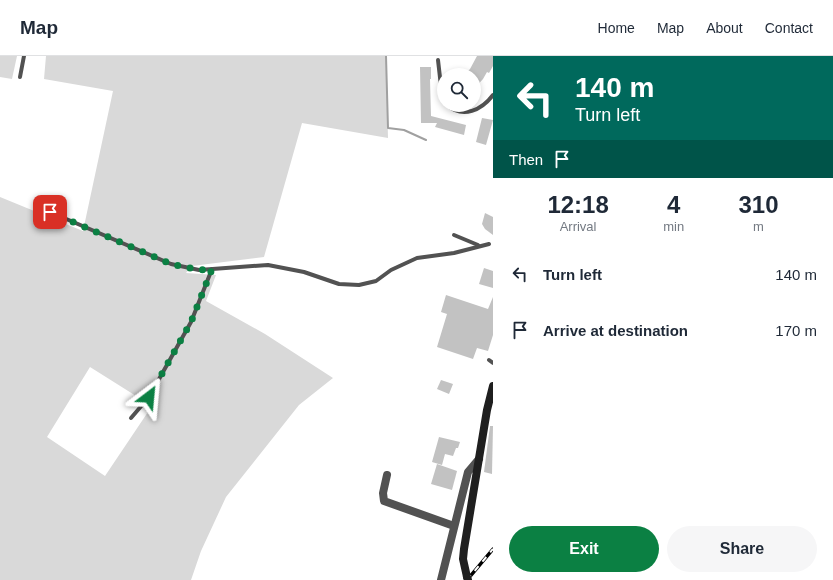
<!DOCTYPE html>
<html lang="en">
<head>
<meta charset="utf-8">
<style>
  :root { --surface:#fff; --page:#f6f6f7; --text:#1f2937; --muted:#747a83; --line:#e0e1e3; --accent:#0b8043 }
  body { margin:0; font-family:Helvetica,sans-serif; background:var(--page); color:var(--text); height:100vh; display:flex; flex-direction:column; font-size:15px; white-space:nowrap }
  * { box-sizing:border-box; margin:0 }
  p { font-size:13px; color:var(--muted) }
  .icon { flex:none; width:22px; height:22px; fill:none; stroke:currentColor; stroke-width:2; stroke-linecap:round; stroke-linejoin:round }
  .map { position:relative; flex:1; overflow:hidden }
  .side { display:flex; flex-direction:column; background:var(--surface); width:340px }
  .side>* { flex:none }
  .banner { background:#00695c; color:#fff; overflow:hidden }
  .controls { position:absolute; left:437px; top:12px; display:grid; gap:8px }
  .controls a { display:grid; place-items:center; width:44px; height:44px; border-radius:50%; background:var(--surface); box-shadow:0 2px 6px #0003; font-size:20px }
  .pin { position:absolute; display:grid; place-items:center; width:34px; height:34px; color:#fff; margin:-17px; border-radius:8px; box-shadow:0 2px 6px #0006 }
  .me { position:absolute; width:44px; margin:-22px; rotate:29deg; stroke-linejoin:round; filter:drop-shadow(0 0 3px #0008) }
  .turn { display:flex; align-items:center; gap:14px; height:84px; padding:0 16px; font-size:18px }
  .turn .icon { width:52px; height:52px; stroke-width:2.5 }
  .turn b { display:block; font-size:28px; line-height:34px }
  .then { display:flex; align-items:center; height:38px; padding:0 16px; background:#0003; gap:8px; font-size:15px }
  .eta { display:flex; justify-content:space-evenly; align-items:center; height:68px; text-align:center }
  .eta b { font-size:24px; font-weight:700; line-height:28px }
  .button { display:flex; gap:8px; margin-top:auto; padding:8px 16px }
  .button a { flex:1; height:46px; border-radius:24px; background:var(--accent); color:#fff; font-size:16px; font-weight:700; line-height:46px; text-align:center }
  .button a+a { background:var(--page); color:var(--text) }
  ul { padding:0; list-style:none }
  li { display:flex; align-items:center; gap:12px; height:56px; padding:0 16px }
  li div { flex:1 }
  li b { display:block; font-size:15px }
  li em { font-style:normal }
  header { display:flex; align-items:center; gap:24px; box-sizing:border-box; height:56px; padding:0 20px; background:var(--surface); border-bottom:1px solid var(--line) }
  header strong { font-size:19px }
  nav { display:flex; gap:22px; margin-inline-start:auto; font-size:14px }
  main { display:flex; flex:1; min-height:0 }
  .map>svg:first-child { display:block }
</style>
</head>
<body>
<header>
<strong>Map</strong>
<nav><a>Home</a><a>Map</a><a>About</a><a>Contact</a></nav>
</header>
<main>
<div class="map">
<svg width="493" height="524" viewBox="0 0 493 524">
  <rect width="100%" height="100%" fill="#fff"/>
  <!-- green -->
  <g fill="#d9d9d9" fill-rule="evenodd">
    <path d="M0 0H17L12 23 0 21Z"/>
    <path d="M46 0H386L388 82 302 67 264 201 192 210 186 217 216 219 206 245 265 278 333 322 299 349 226 441 201 495 191 524H0V141L83 175 113 35 44 23ZM90 311 152 350 105 420 47 381Z"/>
  </g>
  <g fill="none" stroke-linecap="round" stroke-linejoin="round">
    <!-- stream -->
    <path stroke="#a0a0a0" stroke-width="2" d="M386 0 388 72 404 74 426 84"/>
  </g>
  <!-- building -->
  <g fill="#c2c2c2">
    <path d="M477 0H493V10L489 17 487 16 483 23 474 33V19H464L470 13Z"/>
    <path d="M420 11H431V23H430L431 60 466 69 464 79 435 71 437 67H421Z"/>
    <path d="M482 62 493 64 486 89 476 86Z"/>
    <path d="M485 157 493 161V179L485 173 482 168Z"/>
    <path d="M484 212 493 215V232L479 228Z"/>
    <path d="M446 239 488 253 493 241V279L488 295 477 292 473 303 437 291 447 258 441 256Z"/>
    <path d="M441 324 453 328 449 338 437 333Z"/>
    <path d="M490 370H493L492 418 484 416Z"/>
    <path d="M439 381 460 386 458 392H456L453 400 445 398 442 409 432 406Z"/>
    <path d="M437 408 457 415 452 434 431 428Z"/>
  </g>
  <g fill="none" stroke-linecap="round" stroke-linejoin="round">
    <!-- lane -->
    <g stroke="#525252" stroke-width="4">
      <path d="M438 4 442 39 444 46"/>
      <path d="M20 21 24 0"/>
      <path d="M447 49C463 63 482 54 493 39"/>
      <path d="M50 156 171 208 199 214 268 209 304 216 339 228 359 229 376 225 391 214 417 202 454 197 489 188"/>
      <path d="M454 179 478 189"/>
      <path d="M489 304 493 307"/>
      <path d="M131 362 149 341 191 266 212 213"/>
    </g>
    <!-- street -->
    <g stroke="#525252" stroke-width="8">
      <path d="M387 419 383 437 384 445 454 470"/>
      <path d="M441 524 468 416 479 403"/>
    </g>
    <!-- secondary -->
    <path stroke="#1f1f1f" stroke-width="8" d="M467 521 463 503 464 493 487 354 493 330"/>
    <defs>
      <path id="rail" d="M467 524 493 493"/>
    </defs>
    <!-- rail casing -->
    <use href="#rail" stroke="#000" stroke-width="3.5"/>
    <!-- rail -->
    <use href="#rail" stroke="#fff" stroke-width="2" stroke-dasharray="6" stroke-linecap="butt"/>
    <!-- secondary-bridge -->
    <path stroke="#1f1f1f" stroke-width="8" d="M467 521 468 524"/>
  </g>
  <g fill="none" stroke-linecap="round" stroke-linejoin="round">
    <!-- route -->
    <path stroke="#0b8043" stroke-width="7" stroke-dasharray="0 12.6" d="M50 156 171 208 199 214 212 213 191 266 149 341"/>
  </g>
</svg>
<div class="controls">
<a><svg class="icon" aria-label="search" viewBox="0 0 24 24"><circle cx="10" cy="10" r="6"/><path d="M15 15l6 6"/></svg></a>
</div>
<div class="pin" style="left:50px;top:156px;background:#d93025"><svg class="icon" aria-label="arrive" viewBox="0 0 24 24"><path d="M6 21V4h12l-3 4 3 4H6"/></svg></div>
<svg class="me" style="left:149px;top:341px" viewBox="-20 -20 40 40"><path d="M0-17L14 15 0 8-14 15z" fill="#0b8043" stroke="#fff" stroke-width="4"/></svg>
</div>
<section class="side">
<div class="banner">
<div class="turn"><svg class="icon" aria-label="left" viewBox="0 0 24 24"><path d="M17 20v-9H6M10 6l-5 5 5 5"/></svg><div><b>140 m</b>Turn left</div></div>
<div class="then">Then<svg class="icon" aria-label="arrive" viewBox="0 0 24 24"><path d="M6 21V4h12l-3 4 3 4H6"/></svg></div>
</div>
<div class="eta">
<div><b>12:18</b><p>Arrival</p></div>
<div><b>4</b><p>min</p></div>
<div><b>310</b><p>m</p></div>
</div>
<ul>
<li><svg class="icon" aria-label="left" viewBox="0 0 24 24"><path d="M17 20v-9H6M10 6l-5 5 5 5"/></svg><div><b>Turn left</b></div><em>140 m</em></li>
<li><svg class="icon" aria-label="arrive" viewBox="0 0 24 24"><path d="M6 21V4h12l-3 4 3 4H6"/></svg><div><b>Arrive at destination</b></div><em>170 m</em></li>
</ul>
<div class="button"><a>Exit</a><a>Share</a></div>
</section>
</main>
</body>
</html>
